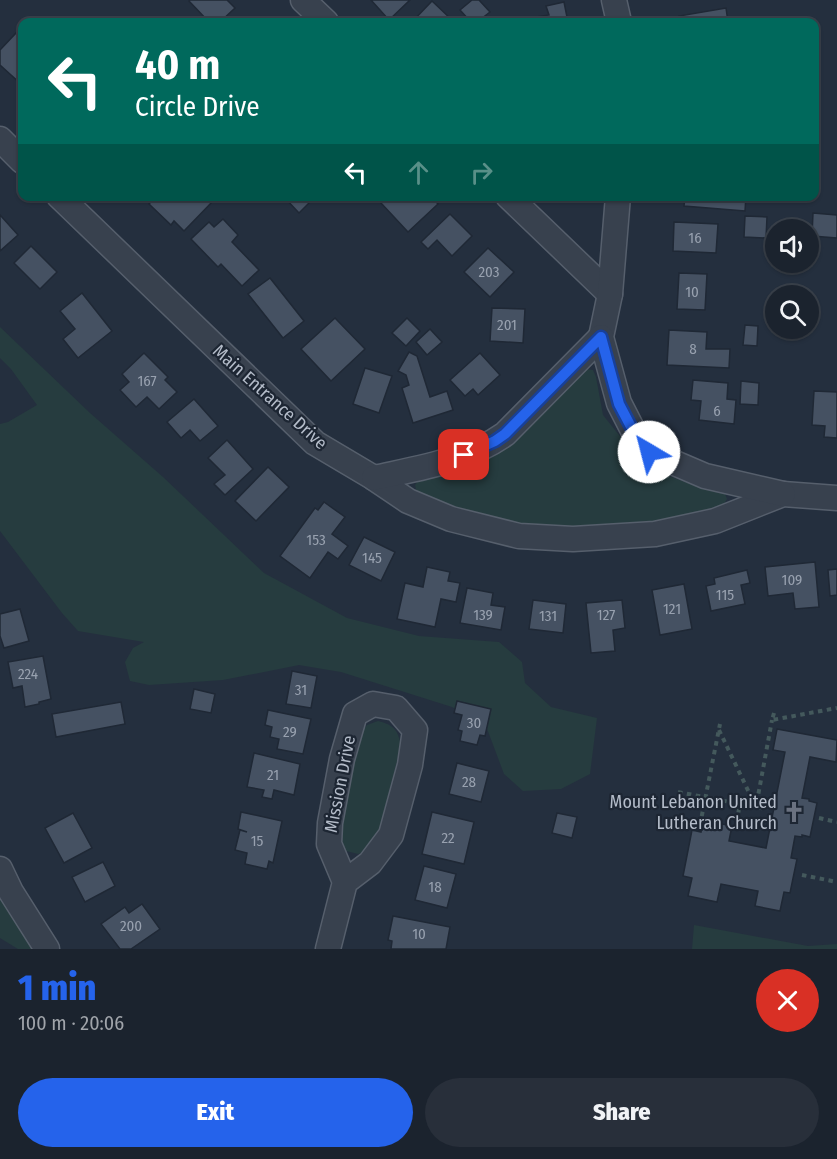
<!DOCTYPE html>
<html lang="en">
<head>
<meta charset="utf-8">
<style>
  :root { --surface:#1b232e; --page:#282f3a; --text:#f1f3f6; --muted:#a0a4aa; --line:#39404a; --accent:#2563eb }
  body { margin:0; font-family:"Fira Sans Condensed",sans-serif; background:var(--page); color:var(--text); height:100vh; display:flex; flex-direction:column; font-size:22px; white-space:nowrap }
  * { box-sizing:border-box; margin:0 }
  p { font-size:20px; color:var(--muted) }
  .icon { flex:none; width:33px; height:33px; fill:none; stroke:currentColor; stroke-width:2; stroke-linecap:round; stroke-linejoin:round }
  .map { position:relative; height:949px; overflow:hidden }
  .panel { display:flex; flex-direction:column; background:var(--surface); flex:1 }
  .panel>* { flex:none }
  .hud { position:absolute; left:18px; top:18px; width:801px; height:183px; border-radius:12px; box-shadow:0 2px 4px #0004,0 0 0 2px var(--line); background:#00695c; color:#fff; overflow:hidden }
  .controls { position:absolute; left:765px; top:219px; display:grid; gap:12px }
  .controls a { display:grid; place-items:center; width:54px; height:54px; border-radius:50%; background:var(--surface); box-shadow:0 2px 4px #0004,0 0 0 2px var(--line); font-size:30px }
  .pin { position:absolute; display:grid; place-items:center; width:51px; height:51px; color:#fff; margin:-26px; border-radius:12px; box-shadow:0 3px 9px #0006 }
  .me { position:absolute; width:66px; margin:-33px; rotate:323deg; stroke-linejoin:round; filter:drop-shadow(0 0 4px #0008) }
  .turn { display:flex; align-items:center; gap:21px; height:126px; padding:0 18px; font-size:27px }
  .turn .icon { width:78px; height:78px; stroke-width:2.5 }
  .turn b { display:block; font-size:42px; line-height:51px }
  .lanes { display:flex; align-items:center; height:57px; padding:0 18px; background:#0003; justify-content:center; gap:30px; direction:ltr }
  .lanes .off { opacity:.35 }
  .round { display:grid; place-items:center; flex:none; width:63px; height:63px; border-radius:32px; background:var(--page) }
  .headline { display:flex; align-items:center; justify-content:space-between; height:102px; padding:0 18px }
  h1 { font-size:36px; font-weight:800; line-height:45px; color:var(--accent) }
  .primary-button { display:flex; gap:12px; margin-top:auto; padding:12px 18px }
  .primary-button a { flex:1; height:69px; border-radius:36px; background:var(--accent); color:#fff; font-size:24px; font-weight:800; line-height:69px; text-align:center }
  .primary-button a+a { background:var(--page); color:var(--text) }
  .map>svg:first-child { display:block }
</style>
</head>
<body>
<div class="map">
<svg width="837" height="949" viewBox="0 0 837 949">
  <rect width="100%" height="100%" fill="#242f3e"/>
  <!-- green -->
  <g fill="#263c3f">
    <path d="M0 327 90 413 163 477 264 573 347 618 419 636 499 642 522 662 525 683 551 707 597 718 590 774 561 789 523 791 504 774 486 726 452 707 341 672 299 665 223 680 149 685 130 681 125 662 133 648 144 642 78 631 62 613 0 531V424L8 422 37 405 11 369 0 358Z"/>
    <path d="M586 369 593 370 596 377 603 415 631 450 658 472 696 486 725 494 727 499 722 507 668 522 564 530 519 525 473 514 427 498 417 493 415 485 419 480C431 478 444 477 456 473 512 453 546 410 586 369Z"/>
    <path d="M378 721C394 725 398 730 401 746L377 839 370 850 358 854 346 851 338 843 359 735 367 725Z"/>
    <path d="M0 894 36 949H18L0 938Z"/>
    <path d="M694 925 808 946 837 944V949H692Z"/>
  </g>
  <!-- building -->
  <g fill="#455162" stroke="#1f2835" stroke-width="1.5">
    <path d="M190 0H227L235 8 220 22H209L189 1Z"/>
    <path d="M371 0H410L389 20Z"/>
    <path d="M472 0H479L490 12 477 22H471L460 10Z"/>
    <path d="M432 1 453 21 452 22H412Z"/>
    <path d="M564 2 568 22H538L536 17 549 15 546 6Z"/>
    <path d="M726 8 728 22H680L679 16Z"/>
    <path d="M17 32 22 38V43L19 46 22 49V82L21 84 0 65V50Z"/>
    <path d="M156 196H173L175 198 177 196H208L213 201 184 231 174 221 171 225 149 204Z"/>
    <path d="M286 196H314L315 197 299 213 285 198Z"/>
    <path d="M388 196H431L438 204 408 232 381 203Z"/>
    <path d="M685 196H746L745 211 684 206Z"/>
    <path d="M813 213 837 215V238L812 236Z"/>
    <path d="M450 214 472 236 452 256 437 240 428 249 421 242Z"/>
    <path d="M0 215 18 235 0 251Z"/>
    <path d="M745 216 767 217 766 238 744 237Z"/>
    <path d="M223 219 238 235 232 242 259 270 242 286 221 264 218 267 191 239 209 222 214 227Z"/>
    <path d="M674 222 718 224 716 253 673 251Z"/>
    <path d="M31 246 57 272 40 289 14 263Z"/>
    <path d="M488 248 514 272 490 297 464 272Z"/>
    <path d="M679 273 707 274 705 310 677 309Z"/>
    <path d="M270 278 304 321 283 338 248 294Z"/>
    <path d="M82 293 112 331 78 358 63 339 75 329 60 311Z"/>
    <path d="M492 308 525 309 523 343 490 341Z"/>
    <path d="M335 318 365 349 331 381 301 349Z"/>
    <path d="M407 318 420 331 406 346 392 333Z"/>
    <path d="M745 325 758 326 757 346 743 345Z"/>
    <path d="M430 329 442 342 427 355 416 342Z"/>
    <path d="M669 330 707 332 706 349H730L729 368 667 365Z"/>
    <path d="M409 352 417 356 430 397 447 391 453 410 413 423 402 388 409 385 406 375 398 371Z"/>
    <path d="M144 353 168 377 165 380 177 392 159 409 147 397 136 407 120 390 129 382 122 374Z"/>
    <path d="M480 353 500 375 478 395 473 389 465 396 450 380Z"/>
    <path d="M365 368 392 376 379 413 353 404Z"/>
    <path d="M693 380 728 383 727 399 736 400 734 424 699 420 701 401 691 400Z"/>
    <path d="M741 381 759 383 758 405 740 404Z"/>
    <path d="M814 391 837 392V438L824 437 825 426 812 425Z"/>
    <path d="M194 399 218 426 200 441 190 430 181 438 167 422Z"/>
    <path d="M227 440 253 469 225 495 214 484 225 475 208 458Z"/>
    <path d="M268 467 289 487 256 521 235 501Z"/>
    <path d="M324 502 345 517 332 534 348 546 338 559 328 552 310 578 280 556 315 508 318 510Z"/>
    <path d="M364 537 395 552 381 581 349 565Z"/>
    <path d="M815 562 819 607 795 609 793 593 768 596 765 567Z"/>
    <path d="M427 567 450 572 448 581 460 583 456 602 441 599 435 627 397 619 405 583 423 587Z"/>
    <path d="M837 569V595L830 596 828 570Z"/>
    <path d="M747 570 750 583 741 585 745 604 711 611 706 586 715 584 714 578Z"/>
    <path d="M684 584 692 629 660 635 652 590Z"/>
    <path d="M467 588 493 593 491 605 505 607 501 630 460 623Z"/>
    <path d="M533 600 566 604 563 633 529 629Z"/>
    <path d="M622 600 625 628 613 630 615 651 591 653 586 603Z"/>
    <path d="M20 609 29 641 4 648 0 636V614Z"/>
    <path d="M43 656 51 699 39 702V704L25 707 22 686 13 688 8 662Z"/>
    <path d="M292 671 317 676 311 708 286 704Z"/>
    <path d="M194 689 215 694 211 713 190 709Z"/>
    <path d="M457 701 491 709 485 736 480 735 477 745 460 741 462 731 458 730 462 715 454 713Z"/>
    <path d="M121 702 125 724 56 737 52 714Z"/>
    <path d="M268 710 311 719 303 754 277 749 279 739 270 737 272 727 265 725Z"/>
    <path d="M777 729 837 740 836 762 810 757 802 798 809 799V801L817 803 810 837 802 835V837L795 836 791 858 797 859 790 893 784 892 780 911 755 906 758 891 721 884 717 902 688 896 692 878 683 876 692 830 701 832 703 820 732 826 729 841 766 848 785 752 773 750Z"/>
    <path d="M254 753 300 764 294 795 274 790 272 799 262 797 264 790 247 787Z"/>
    <path d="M457 763 489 771 481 802 449 794Z"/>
    <path d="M241 812 282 821 273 863 269 861 267 869 245 864 247 853 235 850 240 830 247 832 238 829Z"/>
    <path d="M432 812 474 822 464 864 422 854Z"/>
    <path d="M73 813 92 848 64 863 45 828Z"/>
    <path d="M557 813 577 817 572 838 552 833Z"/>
    <path d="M103 862 115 886 85 902 72 877Z"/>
    <path d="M424 866 456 874 447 908 415 900Z"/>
    <path d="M142 904 160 929 131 949H120L101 924 125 907 129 913Z"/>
    <path d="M393 916 450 927 446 949H391L392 941 388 940Z"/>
  </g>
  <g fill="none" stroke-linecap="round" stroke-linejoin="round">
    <defs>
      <g id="minor">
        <path d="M303 0 326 22"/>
        <path d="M614 0 619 22"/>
        <path d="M0 139 22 161"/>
        <path d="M59 196 315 443 374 478 408 501 451 519 519 536 573 539 655 534 715 521 783 494 837 498"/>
        <path d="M508 196 610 294"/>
        <path d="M618 196 610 294 601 337 619 403 639 442 649 452 705 476 783 494"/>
        <path d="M374 478C419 468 467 461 505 434L601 337"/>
        <path d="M0 869 11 892 47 949"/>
        <path d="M328 949 345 882 329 844 330 823 342 759 355 714 373 704 396 708 415 730 410 765 391 835 370 863 345 882"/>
      </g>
    </defs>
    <!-- minor casing -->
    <use href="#minor" stroke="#565f6c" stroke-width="27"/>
    <!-- path -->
    <g stroke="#44595c" stroke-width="4" stroke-dasharray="4.5 4.5" stroke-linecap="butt">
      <path d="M774 713 772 720 837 708"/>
      <path d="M719 730 756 807 772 720"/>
      <path d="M678 792 766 809"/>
      <path d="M819 818 837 822"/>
      <path d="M700 825 720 724"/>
      <path d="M735 830 740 804"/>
      <path d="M802 875 837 882"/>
    </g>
    <!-- minor -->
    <use href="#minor" stroke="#38414e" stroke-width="24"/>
  </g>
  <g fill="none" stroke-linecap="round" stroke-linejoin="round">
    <defs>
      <path id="route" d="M464 455 495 441 505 434 601 337 619 404 639 442 649 452"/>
    </defs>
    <!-- route casing -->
    <use href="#route" stroke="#184099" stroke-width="15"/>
    <!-- route -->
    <use href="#route" stroke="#2563eb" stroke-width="10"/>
  </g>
  <!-- icons -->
  <defs>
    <symbol id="church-bare" viewBox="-9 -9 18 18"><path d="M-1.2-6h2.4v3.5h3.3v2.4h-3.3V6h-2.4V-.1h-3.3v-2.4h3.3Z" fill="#6b7280" stroke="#1d2633" stroke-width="2.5" paint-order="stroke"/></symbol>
  </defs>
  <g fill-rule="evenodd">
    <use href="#church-bare" x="779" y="797" width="30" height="30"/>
  </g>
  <g text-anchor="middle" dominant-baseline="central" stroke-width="4.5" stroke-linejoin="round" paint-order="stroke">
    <!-- number labels -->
    <g font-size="15" fill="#98a1af">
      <text x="695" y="238">16</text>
      <text x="489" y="272">203</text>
      <text x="692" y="292">10</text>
      <text x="507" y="325">201</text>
      <text x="693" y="349">8</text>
      <text x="147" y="381">167</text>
      <text x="717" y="411">6</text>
      <text x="316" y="540">153</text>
      <text x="372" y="558">145</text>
      <text x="792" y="580">109</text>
      <text x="725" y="595">115</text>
      <text x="672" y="609">121</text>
      <text x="483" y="615">139</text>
      <text x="606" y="615">127</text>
      <text x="548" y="616">131</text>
      <text x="28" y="674">224</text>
      <text x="301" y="690">31</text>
      <text x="474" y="723">30</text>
      <text x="290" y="732">29</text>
      <text x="273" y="775">21</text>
      <text x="469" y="782">28</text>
      <text x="448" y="838">22</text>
      <text x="257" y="841">15</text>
      <text x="435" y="887">18</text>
      <text x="131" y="926">200</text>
      <text x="419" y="934">10</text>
    </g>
    <!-- street labels -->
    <g font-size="18" fill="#b4bcc9" stroke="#1d2633">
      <text transform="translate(270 397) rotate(42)">Main Entrance Drive</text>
      <text transform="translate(340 784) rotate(-79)">Mission Drive</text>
    </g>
    <!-- poi labels -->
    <g font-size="18" fill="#b4bcc9" stroke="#1d2633" text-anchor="end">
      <text x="777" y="802">Mount Lebanon United<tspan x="777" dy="21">Lutheran Church</tspan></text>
    </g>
  </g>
</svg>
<div class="controls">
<a><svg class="icon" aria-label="sound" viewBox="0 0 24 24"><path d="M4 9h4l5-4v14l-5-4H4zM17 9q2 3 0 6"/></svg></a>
<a><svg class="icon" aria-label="search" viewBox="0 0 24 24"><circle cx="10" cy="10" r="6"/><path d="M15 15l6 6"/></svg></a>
</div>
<div class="pin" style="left:464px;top:455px;background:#d93025"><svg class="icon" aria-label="arrive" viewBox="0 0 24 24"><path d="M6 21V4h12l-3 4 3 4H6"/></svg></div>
<svg class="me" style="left:649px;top:452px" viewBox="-20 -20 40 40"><circle r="19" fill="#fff"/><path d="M0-13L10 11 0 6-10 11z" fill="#2563eb"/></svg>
<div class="hud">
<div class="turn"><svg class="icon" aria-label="left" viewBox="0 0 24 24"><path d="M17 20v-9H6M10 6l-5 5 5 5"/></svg><div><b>40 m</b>Circle Drive</div></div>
<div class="lanes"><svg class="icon" aria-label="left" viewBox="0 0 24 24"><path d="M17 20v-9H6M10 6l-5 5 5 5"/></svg><svg class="icon off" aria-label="ahead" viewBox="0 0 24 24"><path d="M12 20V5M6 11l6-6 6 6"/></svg><svg class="icon off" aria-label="right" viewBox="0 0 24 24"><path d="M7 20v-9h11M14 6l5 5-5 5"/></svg></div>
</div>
</div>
<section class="panel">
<div class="headline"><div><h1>1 min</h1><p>100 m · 20:06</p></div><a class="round" style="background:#d93025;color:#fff"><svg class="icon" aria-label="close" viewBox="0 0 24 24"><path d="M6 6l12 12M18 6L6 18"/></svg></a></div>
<div class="primary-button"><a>Exit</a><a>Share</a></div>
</section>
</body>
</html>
